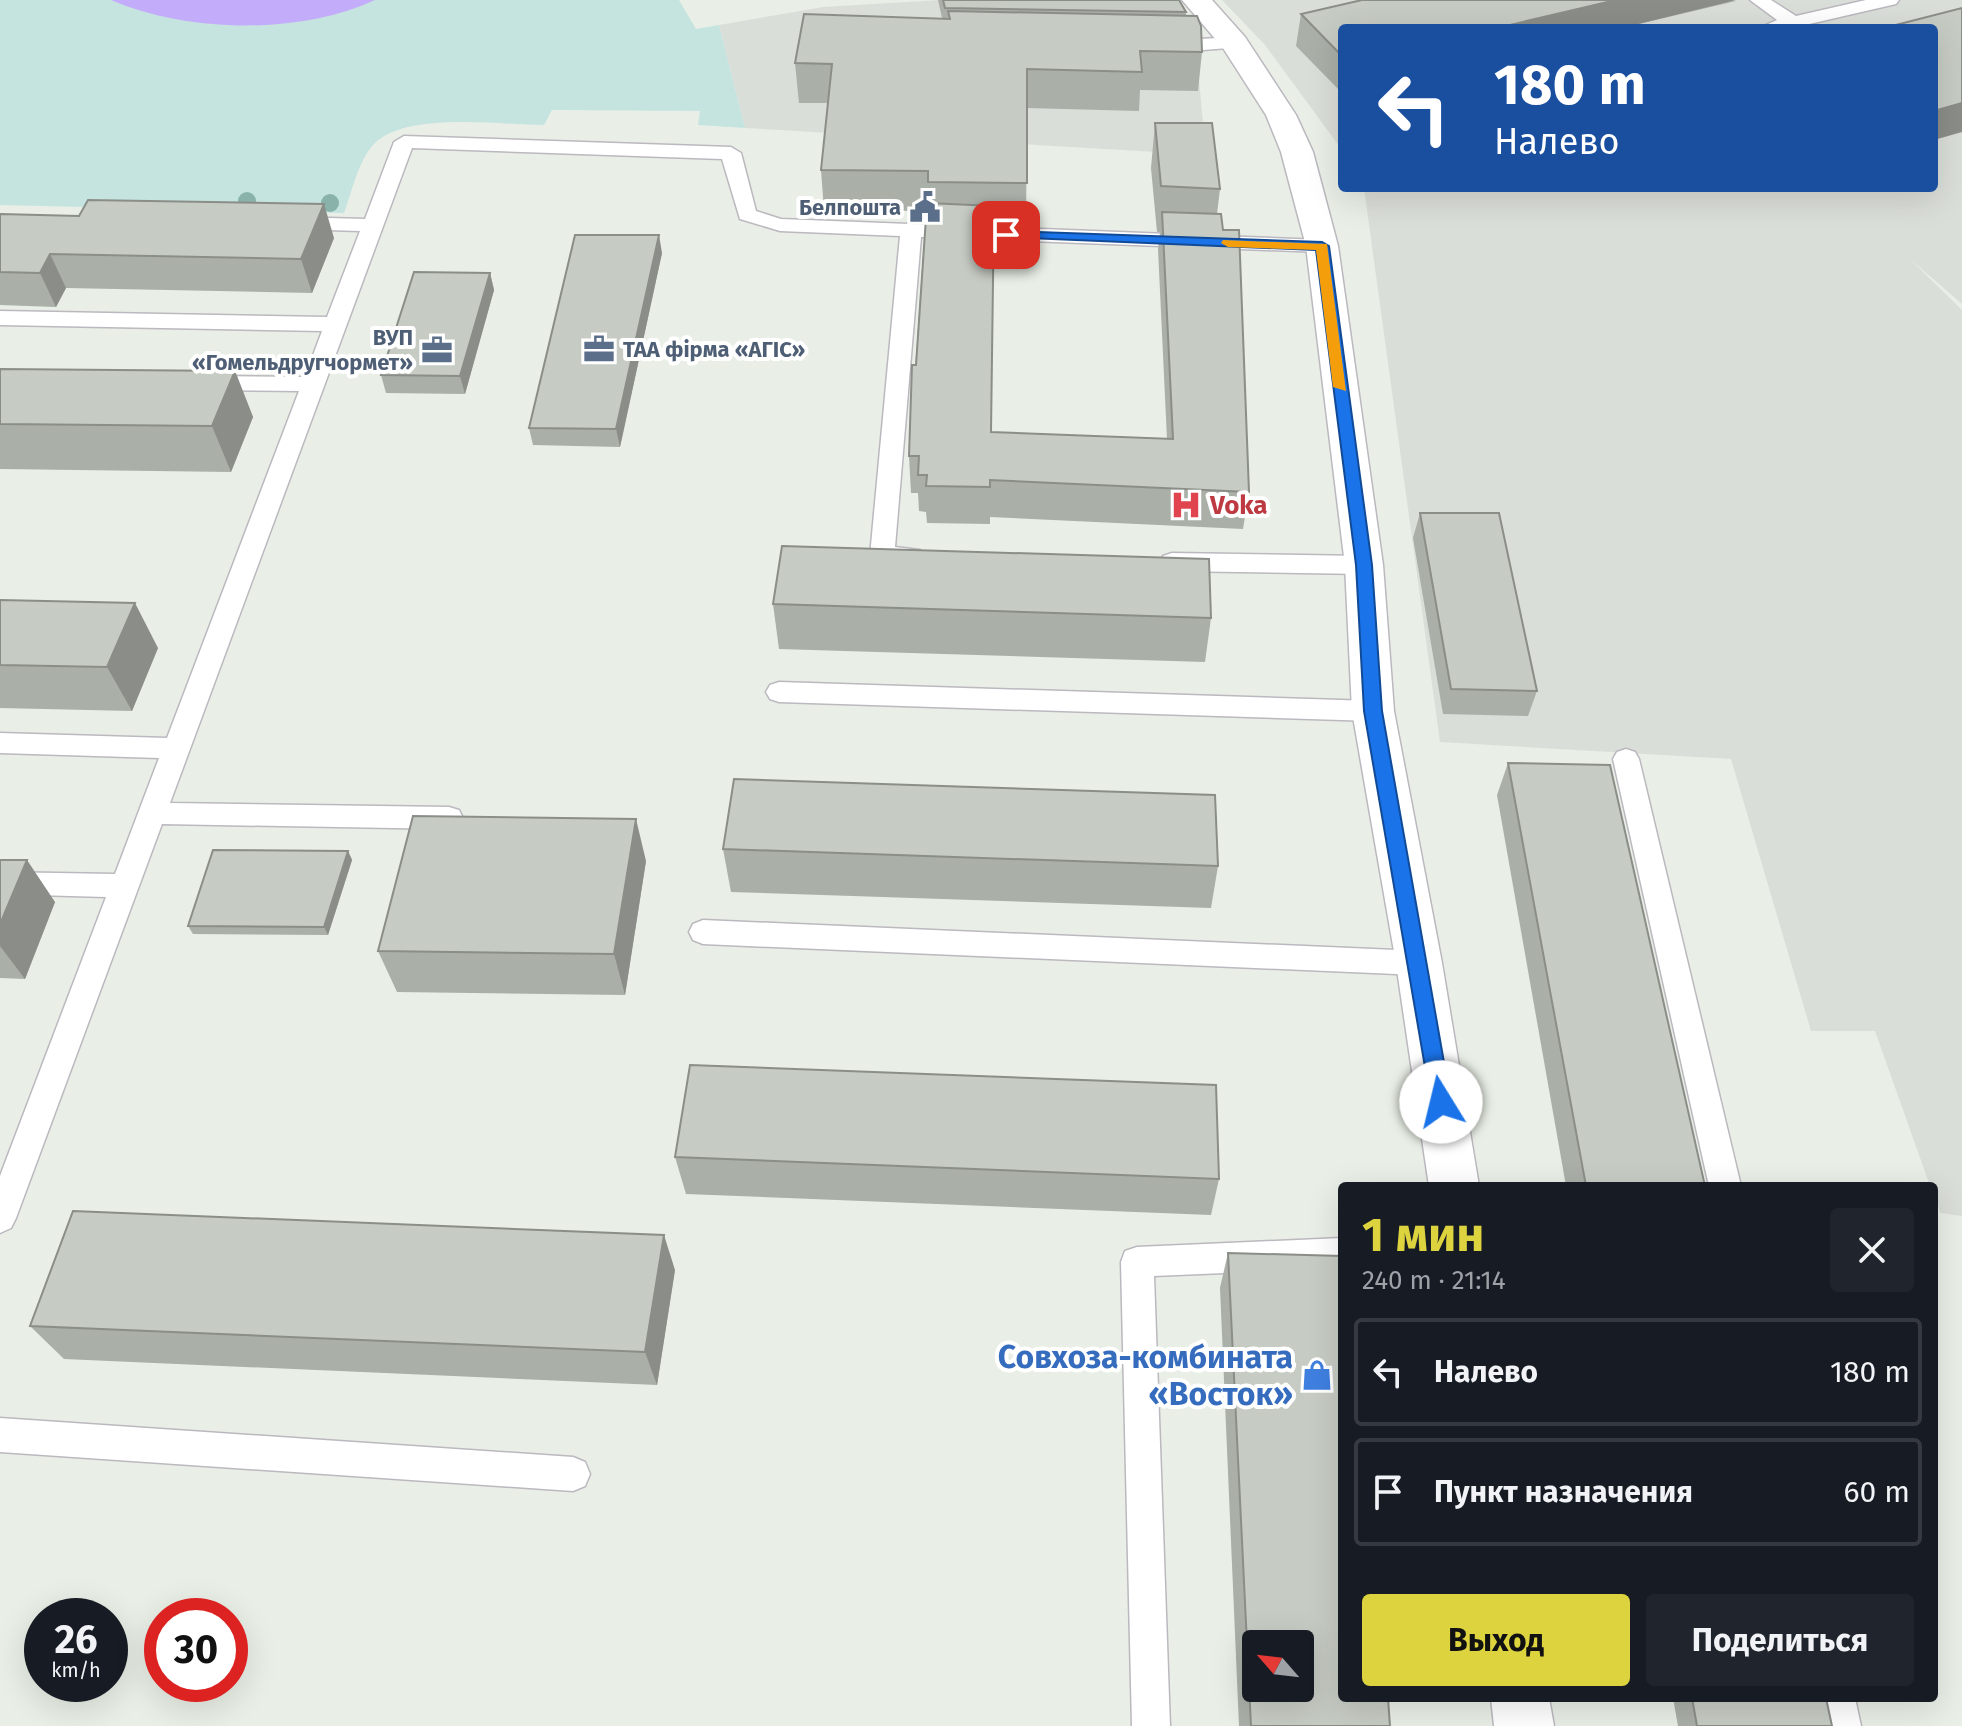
<!DOCTYPE html>
<html lang="ru">
<head>
<meta charset="utf-8">
<style>
  :root { --surface:#171b24; --page:#20242c; --text:#f1f3f6; --muted:#9ea1a6; --line:#363941; --accent:#ddd33e }
  body { margin:0; font-family:"Fira Sans",sans-serif; background:var(--page); color:var(--text); height:100vh; display:flex; flex-direction:column; font-size:30px; white-space:nowrap }
  * { box-sizing:border-box; margin:0 }
  p { font-size:26px; color:var(--muted) }
  .icon { flex:none; width:44px; height:44px; fill:none; stroke:currentColor; stroke-width:2; stroke-linecap:round; stroke-linejoin:round }
  .map { position:relative; flex:1; overflow:hidden }
  .side { position:absolute; left:1338px; top:1182px; width:600px; height:520px; display:flex; flex-direction:column; background:var(--surface); border-radius:8px; box-shadow:0 8px 32px #0002 }
  .side>* { flex:none }
  .hud { position:absolute; left:1338px; top:24px; width:600px; height:168px; border-radius:8px; box-shadow:0 8px 32px #0002; background:#1a4fa0; color:#fff; overflow:hidden }
  .needle { width:52px; rotate:298deg }
  .fabs { position:absolute; left:1242px; top:1630px; display:grid; gap:16px }
  .fabs a { display:grid; place-items:center; width:72px; height:72px; border-radius:8px; background:var(--surface); box-shadow:0 8px 32px #0002; font-size:40px }
  .speed { position:absolute; left:24px; top:1598px; display:flex; gap:16px; font-size:40px; font-weight:700; text-align:center }
  .speed>* { display:grid; place-content:center; width:104px; height:104px; border-radius:50%; background:var(--surface); box-shadow:0 8px 32px #0002; line-height:1 }
  .speed small { font-size:20px; font-weight:400 }
  .speed .limit { border:12px solid #d22; background:#fff; color:#111 }
  .pin { position:absolute; display:grid; place-items:center; width:68px; height:68px; color:#fff; margin:-34px; border-radius:16px; box-shadow:0 4px 12px #0006 }
  .me { position:absolute; width:88px; margin:-44px; rotate:351deg; stroke-linejoin:round; filter:drop-shadow(0 0 6px #0008) }
  .turn { display:flex; align-items:center; gap:28px; height:168px; padding:0 24px; font-size:36px }
  .turn .icon { width:104px; height:104px; stroke-width:2.5 }
  .turn b { display:block; font-size:56px; line-height:68px }
  .round { display:grid; place-items:center; flex:none; width:84px; height:84px; border-radius:8px; background:var(--page) }
  .head { display:flex; align-items:center; justify-content:space-between; height:136px; padding:0 24px }
  h1 { font-size:48px; font-weight:700; line-height:60px; color:var(--accent) }
  .action { display:flex; gap:16px; margin-top:auto; padding:16px 24px }
  .action a { flex:1; height:92px; border-radius:8px; background:var(--accent); color:#111; font-size:32px; font-weight:700; line-height:92px; text-align:center }
  .action a+a { background:var(--page); color:var(--text) }
  ul { padding:0; list-style:none }
  li { display:flex; align-items:center; gap:24px; height:108px; margin:0 16px 12px; padding:0 8px; border:4px solid var(--line); border-radius:8px }
  li div { flex:1 }
  li b { display:block; font-size:30px }
  li em { font-style:normal }
  .map>svg:first-child { display:block }
</style>
</head>
<body>
<div class="map">
<svg width="1962" height="1726" viewBox="0 0 1962 1726">
  <rect width="100%" height="100%" fill="#e9efe6"/>
  <!-- industrial -->
  <g fill="#daded8">
    <path d="M940 0 1197 58 1206 155 745 128 719 25 823 7Z"/>
    <path d="M1222 0H1962V304L1910 259 1962 310V1216L1940 1213 1934 1186H1930L1875 1031H1811L1731 759 1440 742 1364 188H1934V28H1342V150L1265 45Z"/>
  </g>
  <!-- green -->
  <path fill="#c5e4e0" d="M0 0H679L696 29 719 25 745 128 698 125 700 111 552 110 544 125C500 125 406 111 374 144 358 161 352 192 344 213L0 205Z"/>
  <!-- water -->
  <path fill="#c3acf9" d="M111 0H375C299 35 188 33 111 0Z"/>
  <g fill="none" stroke-linecap="round" stroke-linejoin="round">
    <defs>
      <g id="lane">
        <path d="M1750 0H1771L1796 16 1866 0H1899L1896 4 1792 28H1759L1777 20Z"/>
        <path d="M1235 37 1242 39V47L1164 53 1155 47 1164 41Z"/>
        <path d="M404 136 731 147 741 153 756 211 781 219 1322 240 1332 246 1322 252 921 237 895 547 920 550 923 556 920 562C905 566 888 566 873 562L870 556 900 236 780 231 740 219 722 159 412 148 170 803 449 807 459 810 463 818 459 826 449 829 162 824 16 1218 11 1228 0 1233V1176L106 897 0 894V872L115 874 159 758 0 753V733L167 738 299 391 202 390 191 383 202 376 305 377 322 331 0 325V311L327 317 360 231 293 229 283 223 293 217 365 219 394 142Z"/>
        <path d="M1172 553 1364 556 1373 559 1376 565 1373 571 1364 574 1172 571 1163 568 1160 562 1163 556Z"/>
        <path d="M779 682 1373 701 1382 704 1386 711 1382 718 1373 721 779 702 770 699 766 692 770 685Z"/>
        <path d="M1626 749 1635 752 1639 759 1741 1186H1709L1613 759 1617 752Z"/>
        <path d="M703 920 1419 951 1429 954 1434 963 1429 972 1419 975 703 944 693 940 689 932 693 924Z"/>
        <path d="M1342 1238V1268L1154 1276 1170 1726H1132L1121 1262 1125 1251 1137 1247Z"/>
        <path d="M0 1418 573 1457 585 1462 590 1474 585 1486 573 1491 0 1452Z"/>
        <path d="M1817 1698H1855L1861 1726H1823Z"/>
      </g>
      <g id="street">
        <path d="M1182 0H1212L1245 37 1296 115 1313 152 1338 246 1383 565 1394 711 1442 963 1479 1186H1429L1396 963 1352 711 1345 565 1306 246 1281 152 1266 115 1223 48Z"/>
        <path d="M1491 1698H1549L1554 1726H1494Z"/>
      </g>
    </defs>
    <!-- lane casing -->
    <use href="#lane" stroke="#bbb8bf" stroke-width="3"/>
    <!-- street casing -->
    <use href="#street" stroke="#bbb8bf" stroke-width="3"/>
    <!-- lane -->
    <use href="#lane" fill="#fff" fill-rule="evenodd"/>
    <!-- street -->
    <use href="#street" fill="#fff" fill-rule="evenodd"/>
  </g>
  <!-- trees -->
  <g fill="#89b2ab">
    <circle cx="247" cy="201" r="9"/>
    <circle cx="330" cy="203" r="9"/>
  </g>
  <!-- wall -->
  <g fill="#aaafa8">
    <path d="M938 0H1179L1186 12V16L1202 52 1198 91 1140 90 1139 111 1027 108 1026 224 994 223 991 432 1167 439 1158 249 1160 232H1157L1151 168 1155 123 1220 189 1217 214 1249 492 1243 529 990 517V524L927 523 926 512 919 511 918 493H911L909 456 926 211 824 210 821 170 828 103H799L795 63 942 18Z"/>
    <path d="M1736 1 1622 28H1342V93L1296 46 1301 14Z"/>
    <path d="M0 214 334 238 312 293 66 288 56 307 0 305Z"/>
    <path d="M662 253 620 447 533 445 529 428Z"/>
    <path d="M490 273 494 290 465 394 386 393 381 375Z"/>
    <path d="M0 369 235 371 253 417 231 472 0 469Z"/>
    <path d="M1420 513 1537 691 1528 716 1443 714 1413 538Z"/>
    <path d="M0 600 158 648 132 711 0 708Z"/>
    <path d="M773 604 1211 618 1205 662 779 649Z"/>
    <path d="M1508 763 1705 1186H1566L1497 795Z"/>
    <path d="M723 849 1218 866 1211 908 731 892Z"/>
    <path d="M348 851 352 860 328 935 193 934 188 926Z"/>
    <path d="M0 860 55 902 25 979 0 978Z"/>
    <path d="M646 861 625 995 397 992 378 951Z"/>
    <path d="M675 1157 1219 1179 1211 1215 686 1194Z"/>
    <path d="M1228 1253 1390 1726H1239L1220 1288Z"/>
    <path d="M675 1270 657 1385 64 1359 30 1326Z"/>
    <path d="M1673 1698H1826L1832 1726H1678Z"/>
  </g>
  <!-- shaded-wall -->
  <g fill="#8b8e88">
    <path d="M1616 0H1736L1622 28H1497Z"/>
    <path d="M1962 103V132L1934 140V111Z"/>
    <path d="M324 204 334 238 312 293 301 259Z"/>
    <path d="M659 235 662 253 620 447 616 429Z"/>
    <path d="M50 254 66 288 56 307 40 273Z"/>
    <path d="M490 273 494 290 465 394 460 376Z"/>
    <path d="M235 371 253 417 231 472 212 426Z"/>
    <path d="M135 603 158 648 132 711 107 667Z"/>
    <path d="M636 819 646 861 625 995 614 954Z"/>
    <path d="M348 851 352 860 328 935 324 927Z"/>
    <path d="M27 860 55 902 25 979 0 946V924Z"/>
    <path d="M664 1235 675 1270 657 1385 645 1352Z"/>
  </g>
  <!-- building -->
  <g fill="#c6cbc3" stroke="#8b8e88" stroke-width="2" fill-rule="evenodd">
    <path d="M943 0H1179L1186 12 945 8Z"/>
    <path d="M1362 0H1616L1497 28H1342V56L1301 14Z"/>
    <path d="M1962 8V103L1934 111V28H1884Z"/>
    <path d="M948 11 1197 16 1201 26 1202 52 1140 51 1142 72 1027 69V183L928 182V171L821 170 832 64 795 63 804 14 950 19Z"/>
    <path d="M1155 123H1212L1220 189 1161 186Z"/>
    <path d="M88 200 324 204 301 259 50 254 40 273 0 272V214L79 216Z"/>
    <path d="M927 203 994 206 991 432 1173 439 1162 212 1221 214 1223 230H1239L1249 492 990 480V487L926 486 927 475H918L919 456H909L912 365H916Z"/>
    <path d="M575 235H659L616 429 529 428Z"/>
    <path d="M414 272 490 273 460 376 381 375Z"/>
    <path d="M0 369 235 371 212 426 0 424Z"/>
    <path d="M1420 513H1499L1537 691 1451 689Z"/>
    <path d="M782 546 1209 559 1211 618 773 604Z"/>
    <path d="M0 600 135 603 107 667 0 665Z"/>
    <path d="M1508 763 1610 765 1705 1186H1586Z"/>
    <path d="M734 779 1215 795 1218 866 723 849Z"/>
    <path d="M413 816 636 819 614 954 378 951Z"/>
    <path d="M213 850 348 851 324 927 188 926Z"/>
    <path d="M0 860H27L0 924Z"/>
    <path d="M690 1065 1216 1085 1219 1179 675 1157Z"/>
    <path d="M73 1211 664 1235 645 1352 30 1326Z"/>
    <path d="M1228 1253 1342 1256V1698H1388L1390 1726H1251ZM1256 1644H1300V1688H1256Z"/>
    <path d="M1692 1698H1826L1832 1726H1697Z"/>
  </g>
  <!-- route -->
  <path fill="#1a73e8" stroke="#114b97" stroke-width="2" d="M1006 231 1322 242 1329 246 1372 565 1382 711 1451 1102 1448 1108 1441 1111 1431 1102 1364 711 1356 565 1316 250 1001 237V232Z"/>
  <!-- slow -->
  <path fill="#f59e0b" d="M1223 240 1327 244 1346 391 1333 387 1316 250 1228 247 1221 243Z"/>
  <!-- icons -->
  <defs>
    <symbol id="civic-bare" viewBox="-9 -9 18 18"><path d="M-.6-6.5H3V-4.5H.6V-3L4-1V1h2V6H-6V1h2V-1L-.6-3ZM-1.2 2.5V6h2.4V2.5Z" fill="#5c6f8a" stroke="#fff" stroke-width="2.5" paint-order="stroke"/></symbol>
    <symbol id="office-bare" viewBox="-9 -9 18 18"><path d="M-6-3h4V-5.5h4V-3h4V5H-6ZM-1-4.5V-3h2v-1.5ZM-6 0V1H6V0Z" fill="#5c6f8a" stroke="#fff" stroke-width="2.5" paint-order="stroke"/></symbol>
    <symbol id="hospital-bare" viewBox="-9 -9 18 18"><path d="M-5-5h3v3.5h4V-5h3V5h-3V1.5h-4V5h-3Z" fill="#e0444e" stroke="#fff" stroke-width="2.5" paint-order="stroke"/></symbol>
    <symbol id="shop-bare" viewBox="-9 -9 18 18"><path d="M-5-2.5h2.3a2.7 3.5 0 0 1 5.4 0H5L5.5 6h-11ZM-1.5-2.5h3a1.5 2.3 0 0 0-3 0Z" fill="#3f7fe0" stroke="#fff" stroke-width="2.5" paint-order="stroke"/></symbol>
  </defs>
  <g fill-rule="evenodd">
    <use href="#civic-bare" x="903" y="185" width="44" height="44"/>
    <use href="#office-bare" x="577" y="327" width="44" height="44"/>
    <use href="#office-bare" x="415" y="328" width="44" height="44"/>
    <use href="#hospital-bare" x="1164" y="483" width="44" height="44"/>
    <use href="#shop-bare" x="1295" y="1353" width="44" height="44"/>
  </g>
  <g text-anchor="middle" dominant-baseline="central" stroke-width="8" stroke-linejoin="round" paint-order="stroke">
    <!-- far-service labels -->
    <g font-size="22" font-weight="bold" fill="#4e5e75" stroke="#fff" text-anchor="end">
      <text x="901" y="207">Белпошта</text>
      <text x="413" y="337">ВУП<tspan x="413" dy="25">«Гомельдругчормет»</tspan></text>
      <text x="623" y="349" text-anchor="start">ТАА фірма «АГІС»</text>
    </g>
    <!-- health labels -->
    <g font-size="26" font-weight="bold" fill="#be3a42" stroke="#fff" text-anchor="start">
      <text x="1210" y="505">Voka</text>
    </g>
    <!-- near-shop labels -->
    <g font-size="32" font-weight="bold" fill="#366cbe" stroke="#fff" text-anchor="end">
      <text x="1293" y="1357">Совхоза-комбината<tspan x="1293" dy="37">«Восток»</tspan></text>
    </g>
  </g>
</svg>
<div class="fabs">
<a><svg class="needle" viewBox="-14 -14 28 28"><path d="M0-13l5 13h-10z" fill="#e53935"/><path d="M0 13l5-13h-10z" fill="#9ea1a6"/></svg></a>
</div>
<div class="speed"><div>26<small>km/h</small></div><div class="limit">30</div></div>
<div class="pin" style="left:1006px;top:235px;background:#d93025"><svg class="icon" aria-label="arrive" viewBox="0 0 24 24"><path d="M6 21V4h12l-3 4 3 4H6"/></svg></div>
<svg class="me" style="left:1441px;top:1102px" viewBox="-20 -20 40 40"><circle r="19" fill="#fff"/><path d="M0-13L10 11 0 6-10 11z" fill="#1a73e8"/></svg>
<div class="hud">
<div class="turn"><svg class="icon" aria-label="left" viewBox="0 0 24 24"><path d="M17 20v-9H6M10 6l-5 5 5 5"/></svg><div><b>180 m</b>Налево</div></div>
</div>
<section class="side">
<div class="head"><div><h1>1 мин</h1><p>240 m · 21:14</p></div><a class="round"><svg class="icon" aria-label="close" viewBox="0 0 24 24"><path d="M6 6l12 12M18 6L6 18"/></svg></a></div>
<ul>
<li><svg class="icon" aria-label="left" viewBox="0 0 24 24"><path d="M17 20v-9H6M10 6l-5 5 5 5"/></svg><div><b>Налево</b></div><em>180 m</em></li>
<li><svg class="icon" aria-label="arrive" viewBox="0 0 24 24"><path d="M6 21V4h12l-3 4 3 4H6"/></svg><div><b>Пункт назначения</b></div><em>60 m</em></li>
</ul>
<div class="action"><a>Выход</a><a>Поделиться</a></div>
</section>
</div>
</body>
</html>
